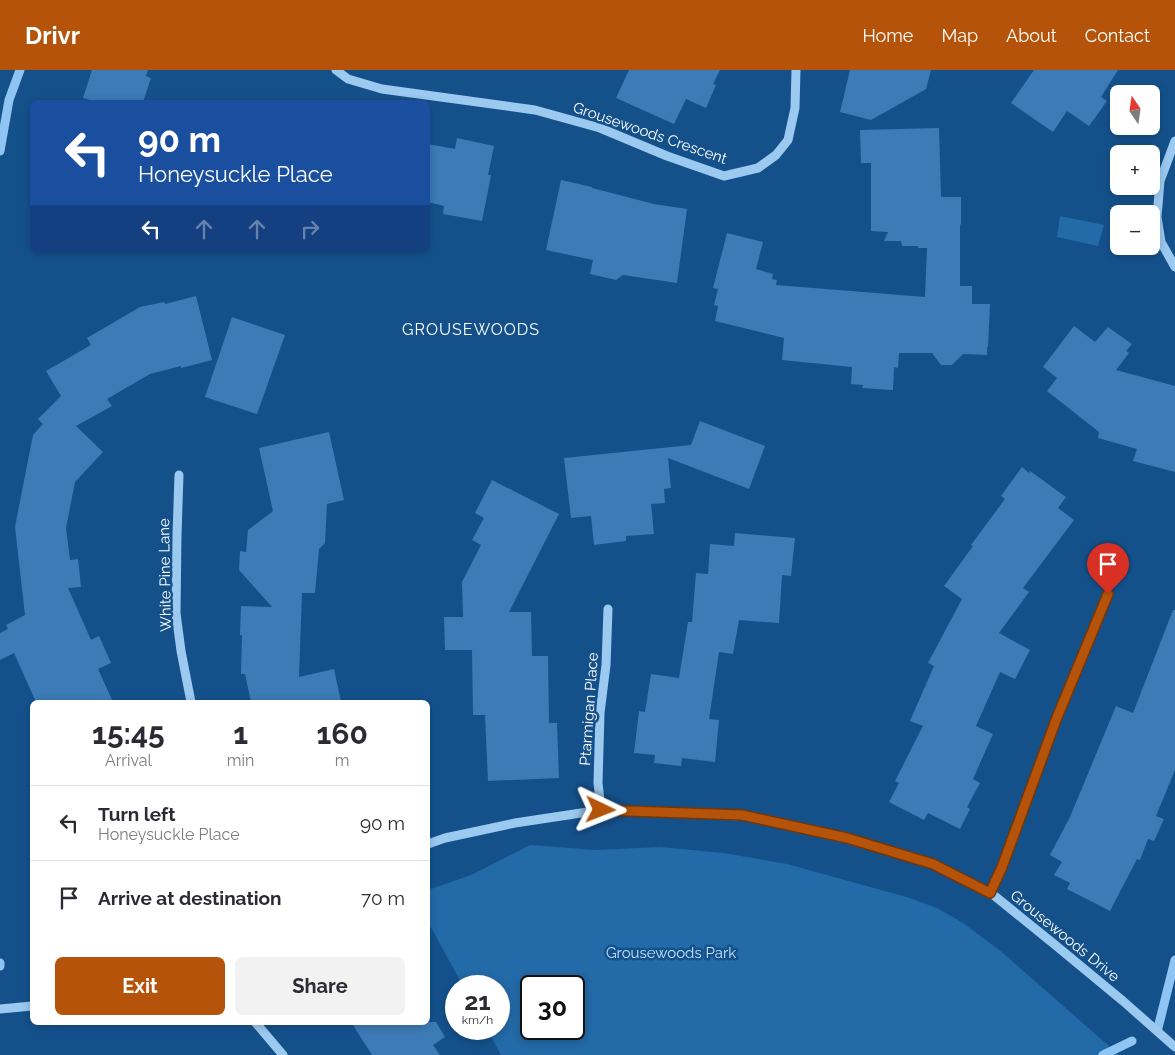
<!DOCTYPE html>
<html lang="en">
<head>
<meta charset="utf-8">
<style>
  :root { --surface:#fff; --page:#f2f2f3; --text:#2b2b33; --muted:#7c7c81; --line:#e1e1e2; --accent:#b45309 }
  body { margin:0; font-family:Raleway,sans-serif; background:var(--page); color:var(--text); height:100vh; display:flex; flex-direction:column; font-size:19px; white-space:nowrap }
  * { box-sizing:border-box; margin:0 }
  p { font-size:16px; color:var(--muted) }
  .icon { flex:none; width:28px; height:28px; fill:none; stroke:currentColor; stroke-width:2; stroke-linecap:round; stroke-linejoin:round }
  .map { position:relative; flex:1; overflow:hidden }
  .sheet { position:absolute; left:30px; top:630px; width:400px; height:325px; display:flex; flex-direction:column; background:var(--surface); border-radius:8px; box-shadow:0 2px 8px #0003 }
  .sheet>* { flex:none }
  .guide { position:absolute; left:30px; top:30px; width:400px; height:152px; border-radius:8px; box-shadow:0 2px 8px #0003; background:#1a4fa0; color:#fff; overflow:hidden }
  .needle { width:32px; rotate:347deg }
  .buttons { position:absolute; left:1110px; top:15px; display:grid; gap:10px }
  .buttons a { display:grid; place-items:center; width:50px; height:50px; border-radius:8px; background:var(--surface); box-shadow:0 2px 8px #0003; font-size:25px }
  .speed { position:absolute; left:445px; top:905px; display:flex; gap:10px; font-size:25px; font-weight:700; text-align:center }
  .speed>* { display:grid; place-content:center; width:65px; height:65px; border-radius:50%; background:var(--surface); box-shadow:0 2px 8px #0003; line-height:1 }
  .speed small { font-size:12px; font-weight:400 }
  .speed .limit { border:2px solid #111; border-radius:8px; background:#fff; color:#111 }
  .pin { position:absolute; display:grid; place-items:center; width:42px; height:42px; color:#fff; margin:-51px -21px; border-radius:50% 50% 50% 0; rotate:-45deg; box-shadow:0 0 5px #0007 }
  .pin .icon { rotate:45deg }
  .me { position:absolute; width:55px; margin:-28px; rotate:92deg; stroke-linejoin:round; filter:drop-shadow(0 0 4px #0008) }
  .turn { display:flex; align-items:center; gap:18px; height:105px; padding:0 25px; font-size:22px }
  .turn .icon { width:65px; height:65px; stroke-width:2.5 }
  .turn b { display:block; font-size:35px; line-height:42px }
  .lanes { display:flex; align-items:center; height:48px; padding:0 25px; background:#0003; justify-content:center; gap:25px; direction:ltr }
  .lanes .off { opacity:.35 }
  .eta { display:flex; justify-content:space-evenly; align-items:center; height:85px; text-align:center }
  .eta b { font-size:30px; font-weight:700; line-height:35px }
  .primary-button { display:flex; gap:10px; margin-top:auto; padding:10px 25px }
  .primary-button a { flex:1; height:58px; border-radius:8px; background:var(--accent); color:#fff; font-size:20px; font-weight:700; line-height:58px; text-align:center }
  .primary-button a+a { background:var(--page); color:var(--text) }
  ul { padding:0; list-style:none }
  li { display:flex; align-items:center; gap:15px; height:75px; padding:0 25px; border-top:1px solid var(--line) }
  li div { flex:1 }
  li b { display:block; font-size:19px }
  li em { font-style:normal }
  header { display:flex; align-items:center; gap:30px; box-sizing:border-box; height:70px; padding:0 25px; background:var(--accent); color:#fff }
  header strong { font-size:24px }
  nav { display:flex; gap:28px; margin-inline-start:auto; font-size:18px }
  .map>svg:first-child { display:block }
</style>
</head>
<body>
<header>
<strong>Drivr</strong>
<nav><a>Home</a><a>Map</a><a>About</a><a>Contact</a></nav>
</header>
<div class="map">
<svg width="1175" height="985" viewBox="0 0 1175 985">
  <rect width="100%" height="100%" fill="#14518b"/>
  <!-- green -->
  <g fill="#236aa8" fill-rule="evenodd">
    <path d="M1060 146 1104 155 1098 176 1057 167Z"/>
    <path d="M530 775 596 780 660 777 724 783 787 794 910 828 937 838 963 853 1003 883 1118 984 1117 985H501L487 959H499V916H463L428 852V820L471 805ZM574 916V959H531V916Z"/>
  </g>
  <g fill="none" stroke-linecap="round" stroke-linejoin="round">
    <!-- stream -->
    <g stroke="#8ec5f3" stroke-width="9">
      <path d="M0 81 9 30 20 0"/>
      <path d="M0 893V896"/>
      <path d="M1158 958 1175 890"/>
      <path d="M1103 985 1132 971"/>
    </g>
  </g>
  <!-- building -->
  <g fill="#3c7bb5">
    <path d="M92 0H148L146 6 151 8 143 32H97L83 28Z"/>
    <path d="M629 0H720L713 14 716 15 706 38 686 29 674 54 616 28Z"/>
    <path d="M850 0H931L926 19 871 50 840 42Z"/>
    <path d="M1034 0H1118L1101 27 1107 31 1089 56 1067 41 1053 62 1011 33Z"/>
    <path d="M939 58 941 127H961V155L960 154V216H972V234H990L988 277H987V285L963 284 952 295H941L932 283H899L898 298 894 297 893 320 862 318 863 315 851 314 852 297 782 290 784 268 715 251 718 236 714 235 718 219 713 218 727 163 763 172 756 199 773 204 772 209 777 210 776 215 925 227 927 178H918V176H902L901 171H884L888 162 871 161V93H861L860 60Z"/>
    <path d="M457 68 494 76 488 105H491L482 151 443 144 444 136 428 132V74L455 79Z"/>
    <path d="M561 110 592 117V118L654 134 687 139 677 213 623 205 616 210 590 204 593 190 546 180Z"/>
    <path d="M196 226 212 290 181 298V296L150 304 107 329 112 336 76 356 103 382 75 412 66 458 70 490 78 489 81 517 68 518 91 570 99 566 111 593 98 599 113 632H36L14 583 0 590V563L8 559 6 555 25 545 15 457 33 365 43 354 38 349 61 326 46 301 91 275 87 268 140 237 164 232 165 234Z"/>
    <path d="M232 247 285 265 257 344 205 327Z"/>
    <path d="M1074 256 1095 272 1108 257 1132 274 1126 281 1129 283 1116 300 1175 316V402L1133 391 1137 379 1098 368 1099 362 1047 321 1057 308 1043 297Z"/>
    <path d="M700 351 765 376 749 419 668 388 671 418 664 419 665 433 651 434 654 464 626 466V471L594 475 591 446 571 448 564 388 691 375Z"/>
    <path d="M329 362 344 430 327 434 325 473 319 479 315 523H302L299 607 334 599 341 632H251L245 604H241L242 565H240L241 536 272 537 239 500 240 481 246 482 248 460 273 441 259 378Z"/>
    <path d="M1022 397 1029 403 1030 401 1066 427 1058 438 1074 450 1023 518 1029 522 999 563 1030 580 1015 609 1000 602 976 656 993 664 973 709 980 713 967 737 970 739 960 759 928 743 924 750 889 732 899 713 895 711 923 656 910 651 934 596 928 593 962 529 944 516 973 476 971 475 1005 429 1001 426Z"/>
    <path d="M492 410 559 444 509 542H531L532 586H548L549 653H557L559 708 488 711 485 645H473L472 580H445L444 547H463L462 512 481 475 472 470 484 448 475 443Z"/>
    <path d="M735 463 795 468 791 506 782 505 779 553 739 550 733 584 719 582 709 649 719 650 715 692 682 688 681 696 654 693 655 685 634 683 639 641 645 642 651 604 679 608 688 552H692L696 503 708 504 710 474 734 476Z"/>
    <path d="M1173 540H1175V700L1156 746 1164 749 1154 771 1148 769 1140 790 1137 789 1110 841 1067 819 1070 813 1054 805 1062 792 1050 785 1070 747 1116 636 1133 643Z"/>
    <path d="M351 952H436L445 967 433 975 440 985H372Z"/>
  </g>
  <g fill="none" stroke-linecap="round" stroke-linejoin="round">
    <!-- minor -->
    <g stroke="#9cc9f0" stroke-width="9">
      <path d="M336 0 348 9 382 19 535 40 600 58 667 86 724 106 758 98 776 85 788 70 795 38 796 0"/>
      <path d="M1175 71 1160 111 1157 147 1161 172 1175 197"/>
      <path d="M179 405 177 465 176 543 181 581 191 632"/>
      <path d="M601 740 598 713 600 643 606 595 608 539"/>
      <path d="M428 774 445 768 515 753 601 740 742 745 847 768 933 794 991 823 1054 874 1123 931 1175 977"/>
      <path d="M991 823 1002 797 1056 650 1109 524"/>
      <path d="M0 939 32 936"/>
      <path d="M255 952 283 985"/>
    </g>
  </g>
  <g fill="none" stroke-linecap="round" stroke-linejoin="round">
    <defs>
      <path id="route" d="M601 740 742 745 847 768 933 794 990 823 1002 797 1056 650 1108 524"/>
    </defs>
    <!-- route casing -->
    <use href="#route" stroke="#753606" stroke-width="12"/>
    <!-- route -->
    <use href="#route" stroke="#b45309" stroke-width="9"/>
  </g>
  <g text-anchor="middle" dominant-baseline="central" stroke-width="5" stroke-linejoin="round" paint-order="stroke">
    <!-- street labels -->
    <g font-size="15" fill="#fff" stroke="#14518b">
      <text transform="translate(650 63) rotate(19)">Grousewoods Crescent</text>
      <text transform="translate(165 505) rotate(-91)">White Pine Lane</text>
      <text transform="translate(589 639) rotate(-86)">Ptarmigan Place</text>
      <text transform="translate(1065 866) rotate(39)">Grousewoods Drive</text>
    </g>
    <!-- park labels -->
    <g font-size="15" fill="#c2e1fc" stroke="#14518b">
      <text x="671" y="883">Grousewoods Park</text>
    </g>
    <!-- neighbourhood labels -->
    <g font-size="16" letter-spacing="1" fill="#fff" stroke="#14518b">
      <text x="471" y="259">GROUSEWOODS</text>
    </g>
  </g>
</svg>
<div class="buttons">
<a><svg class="needle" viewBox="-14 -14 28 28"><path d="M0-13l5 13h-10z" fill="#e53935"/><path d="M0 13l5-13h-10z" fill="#7c7c81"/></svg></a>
<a>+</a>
<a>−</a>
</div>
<div class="speed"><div>21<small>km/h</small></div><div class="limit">30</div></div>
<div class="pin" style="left:1108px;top:524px;background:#d93025"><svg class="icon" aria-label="arrive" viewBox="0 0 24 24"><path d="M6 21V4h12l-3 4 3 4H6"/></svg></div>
<svg class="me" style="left:601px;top:740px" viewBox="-20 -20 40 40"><path d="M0-17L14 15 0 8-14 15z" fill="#b45309" stroke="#fff" stroke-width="4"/></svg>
<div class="guide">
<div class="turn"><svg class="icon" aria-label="left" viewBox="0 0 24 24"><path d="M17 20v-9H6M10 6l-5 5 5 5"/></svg><div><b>90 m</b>Honeysuckle Place</div></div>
<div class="lanes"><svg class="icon" aria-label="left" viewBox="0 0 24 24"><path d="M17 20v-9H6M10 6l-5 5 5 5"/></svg><svg class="icon off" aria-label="ahead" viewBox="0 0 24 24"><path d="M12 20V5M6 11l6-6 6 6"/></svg><svg class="icon off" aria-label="ahead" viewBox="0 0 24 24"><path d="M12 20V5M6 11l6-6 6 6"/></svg><svg class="icon off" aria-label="right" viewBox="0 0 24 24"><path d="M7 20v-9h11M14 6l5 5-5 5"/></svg></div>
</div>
<section class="sheet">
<div class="eta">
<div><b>15:45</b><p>Arrival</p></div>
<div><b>1</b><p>min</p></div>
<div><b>160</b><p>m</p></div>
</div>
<ul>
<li><svg class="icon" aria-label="left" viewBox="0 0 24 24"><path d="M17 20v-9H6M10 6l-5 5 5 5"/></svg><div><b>Turn left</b><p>Honeysuckle Place</p></div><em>90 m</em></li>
<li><svg class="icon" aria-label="arrive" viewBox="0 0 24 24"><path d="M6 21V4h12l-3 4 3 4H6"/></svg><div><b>Arrive at destination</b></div><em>70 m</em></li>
</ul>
<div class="primary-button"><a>Exit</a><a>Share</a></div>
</section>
</div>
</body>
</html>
